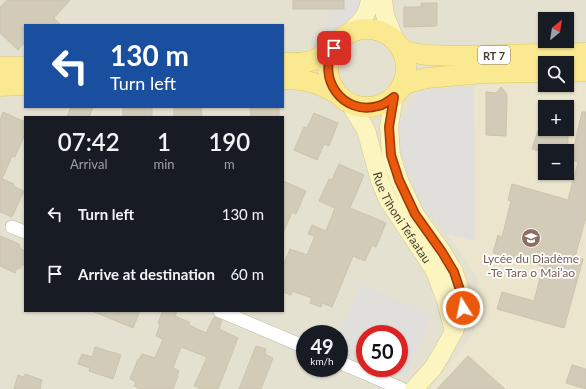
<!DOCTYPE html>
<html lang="en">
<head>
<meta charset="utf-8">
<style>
  :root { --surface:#171b24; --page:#242831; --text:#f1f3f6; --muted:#9ea1a6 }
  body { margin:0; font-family:Lato,sans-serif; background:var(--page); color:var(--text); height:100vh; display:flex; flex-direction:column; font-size:15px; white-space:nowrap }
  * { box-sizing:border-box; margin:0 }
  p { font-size:13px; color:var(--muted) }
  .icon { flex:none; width:22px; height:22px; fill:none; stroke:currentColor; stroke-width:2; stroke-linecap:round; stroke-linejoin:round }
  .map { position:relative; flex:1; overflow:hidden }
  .panel { position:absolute; left:24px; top:116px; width:260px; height:196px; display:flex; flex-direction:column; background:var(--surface); border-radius:0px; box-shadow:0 1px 3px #0004 }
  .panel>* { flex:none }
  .guide { position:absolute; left:24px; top:24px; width:260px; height:84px; border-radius:0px; box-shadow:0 1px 3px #0004; background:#1a4fa0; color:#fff; overflow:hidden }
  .needle { width:26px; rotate:30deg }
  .buttons { position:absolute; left:538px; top:12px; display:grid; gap:8px }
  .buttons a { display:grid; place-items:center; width:36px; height:36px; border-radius:0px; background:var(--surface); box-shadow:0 1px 3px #0004; font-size:20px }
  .speed { position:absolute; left:296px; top:325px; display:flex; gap:8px; font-size:20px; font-weight:700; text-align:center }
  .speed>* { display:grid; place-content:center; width:52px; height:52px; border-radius:50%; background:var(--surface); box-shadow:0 1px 3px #0004; line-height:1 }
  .speed small { font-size:10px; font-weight:400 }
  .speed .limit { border:6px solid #d22; background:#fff; color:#111 }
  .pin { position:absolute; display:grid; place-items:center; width:34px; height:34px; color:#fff; margin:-17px; border-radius:8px; box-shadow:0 2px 6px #0006 }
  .me { position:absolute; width:44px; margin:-22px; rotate:350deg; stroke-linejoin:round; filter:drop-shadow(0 0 3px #0008) }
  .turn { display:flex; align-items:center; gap:14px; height:84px; padding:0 20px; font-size:18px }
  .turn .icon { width:52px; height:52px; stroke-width:2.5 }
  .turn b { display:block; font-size:28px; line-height:34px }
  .eta { display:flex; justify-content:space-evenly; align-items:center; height:68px; text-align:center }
  .eta b { font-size:24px; font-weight:600; line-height:28px }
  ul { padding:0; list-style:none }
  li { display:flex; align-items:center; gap:12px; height:60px; padding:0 20px }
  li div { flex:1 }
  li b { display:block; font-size:15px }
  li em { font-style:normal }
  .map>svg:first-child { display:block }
</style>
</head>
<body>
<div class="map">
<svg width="586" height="389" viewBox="0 0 586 389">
  <rect width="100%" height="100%" fill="#f1eee2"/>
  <!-- residential -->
  <path fill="#e4e1d1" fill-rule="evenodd" d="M0 0H586V389H0ZM545 19H567V41H545ZM25 25H283V107H25ZM545 63H567V85H545ZM545 107H567V129H545ZM25 117H283V311H25ZM545 151H567V173H545ZM305 334H339V368H305ZM365 334H399V368H365Z"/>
  <!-- education -->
  <path fill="#eae5cc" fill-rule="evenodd" d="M567 82H586V389H430L474 333 478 278 447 234 475 241 474 86 484 84 545 83V85H567ZM545 107H567V129H545ZM545 151H567V173H545Z"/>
  <!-- parking -->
  <g fill="#e1dfdb">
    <path d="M334 0H366L365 5 340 32 324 47 328 9Z"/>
    <path d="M474 86 475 241 447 234 421 203 401 168 398 124 422 90Z"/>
    <path d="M361 284 431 315 406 377 383 368H399V334H365V361L339 351V335Z"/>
  </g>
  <!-- building -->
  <g fill="#d2cbb8" stroke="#ccc3ac">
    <path d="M7 0H70L54 18 61 25H25V42L18 50 0 33V7Z"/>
    <rect x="293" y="0" width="51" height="9"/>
    <path d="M421 3H437V26L404 27V7H421Z"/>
    <path d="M501 87 506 93 507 94 506 136 486 135V92L496 93Z"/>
    <path d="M71 107H93L89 117H67Z"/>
    <rect x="123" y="107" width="29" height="10"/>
    <path d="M174 107H201L202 117H174Z"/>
    <path d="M250 107H279V117H251Z"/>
    <path d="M3 112 25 122V134L15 157 12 156 2 179 14 184 13 186 24 191 12 217 0 212V120Z"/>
    <path d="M582 112H586V217L575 257 583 259 564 328 497 309 502 292 534 301 543 266 493 253 498 235 502 237 511 201 508 200 512 184 568 200 578 162 571 160Z"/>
    <path d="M314 113 338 123 329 146 324 144 317 160 294 150 304 127 307 128Z"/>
    <path d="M558 129H568V151H545V153L532 149 538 130 556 135Z"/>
    <path d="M339 164 364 175 350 208 386 223 376 247 372 245 365 261 353 256 332 307 322 303 321 307 310 303 312 298 292 291 291 295 283 292V266L290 249 307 255 315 236 308 234 312 225 326 231 335 208 319 201 329 179 332 180Z"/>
    <path d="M283 181 306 191 296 214 292 212 283 233Z"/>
    <path d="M0 236 19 244 20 248 25 251V266L22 264 20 269 17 268 15 273 0 266Z"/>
    <path d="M92 311H140L133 328Z"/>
    <path d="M163 311H177L175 316 189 322V325L206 333 214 317 222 320 219 329 238 338 218 389H200L194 386 207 357 181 347 173 368 179 371 177 376H178L173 389H140L134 386 136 382 130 379 138 359 139 360 142 354 155 358 163 339 156 336 160 324 158 323Z"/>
    <path d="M256 346 266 349 265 354 273 358 261 389H239Z"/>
    <path d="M95 347 121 355 113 379 89 371 90 368 78 364 82 354 92 357Z"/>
    <path d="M468 356 505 389H437Z"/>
    <path d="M572 365 586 369V389L566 383Z"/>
    <path d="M25 374 42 380 40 389H14L18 375 24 377Z"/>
  </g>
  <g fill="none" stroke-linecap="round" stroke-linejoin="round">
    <defs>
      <g id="minor">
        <path d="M12 227 25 232"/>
        <path d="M220 311 305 347"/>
        <path d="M339 362 402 389"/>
      </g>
      <g id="secondary">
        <path d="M383 0 385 15 395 40"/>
        <path d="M348 34C360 22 367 18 370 0"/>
        <path d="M394 97 389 127 391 155 399 180 415 214 442 252 454 272 460 290 463 308 454 331 442 353 433 368 414 389"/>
        <path id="s1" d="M350 104 366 130 380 181 388 200 435 271 445 298 454 331"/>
      </g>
      <g id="primary">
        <circle cx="367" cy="68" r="39"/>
        <path d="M403 51 426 55 459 56 586 53"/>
        <path d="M283 63C294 63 308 64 318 58 324 54 330 48 335 43"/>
        <path d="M0 67H25"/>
        <path d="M567 71H586"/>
        <path d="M283 79C306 79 319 83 339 95"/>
        <path d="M403 84 427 78 482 73 545 72"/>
        <path d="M0 86 25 85"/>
      </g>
    </defs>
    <!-- minor casing -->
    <use href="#minor" stroke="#bbb7a6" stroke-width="14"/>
    <!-- secondary casing -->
    <use href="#secondary" stroke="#d0c793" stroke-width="19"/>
    <!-- primary casing -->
    <use href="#primary" stroke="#dfc862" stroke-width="21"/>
    <!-- minor -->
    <use href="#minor" stroke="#fff" stroke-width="13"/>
    <!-- secondary -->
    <use href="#secondary" stroke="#fcf5c0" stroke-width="18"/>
    <!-- primary -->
    <use href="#primary" stroke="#fbe991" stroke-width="20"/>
  </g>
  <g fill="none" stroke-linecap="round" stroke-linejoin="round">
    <defs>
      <path id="route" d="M334 48C316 78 343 116 378 106 384 105 389 101 394 97L389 127 391 155 399 180 415 214 442 252 454 272 460 290 463 308"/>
    </defs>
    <!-- route casing -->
    <use href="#route" stroke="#983908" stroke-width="10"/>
    <!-- route -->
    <use href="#route" stroke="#ea580c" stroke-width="7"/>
  </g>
  <!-- icons -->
  <defs>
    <symbol id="school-disc" viewBox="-11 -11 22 22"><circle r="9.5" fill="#8d6e63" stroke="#fff"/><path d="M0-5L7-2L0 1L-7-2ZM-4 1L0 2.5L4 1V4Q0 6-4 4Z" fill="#fff"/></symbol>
  </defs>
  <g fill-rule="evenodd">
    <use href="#school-disc" x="520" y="227" width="22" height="22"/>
  </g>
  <g text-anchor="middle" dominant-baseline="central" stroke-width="3.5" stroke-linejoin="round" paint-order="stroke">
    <!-- shield labels -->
    <rect fill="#fff" stroke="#7b7870" stroke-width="1" x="478" y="46" width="32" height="18" rx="3"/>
    <g font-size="11" font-weight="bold" fill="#423e33">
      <text x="494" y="55">RT 7</text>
    </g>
    <!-- street labels -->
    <g font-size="12" fill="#423e33" stroke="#fff">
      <text stroke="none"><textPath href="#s1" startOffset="126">Rue Tihoni Tefaatau</textPath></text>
    </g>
    <!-- education labels -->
    <g font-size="12" fill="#785e54" stroke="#fff">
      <text x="531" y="258">Lycée du Diadème<tspan x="531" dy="14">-Te Tara o Mai’ao</tspan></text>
    </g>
  </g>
</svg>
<div class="buttons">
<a><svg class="needle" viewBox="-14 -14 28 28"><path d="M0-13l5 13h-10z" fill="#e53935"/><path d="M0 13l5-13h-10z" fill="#9ea1a6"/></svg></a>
<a><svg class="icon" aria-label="search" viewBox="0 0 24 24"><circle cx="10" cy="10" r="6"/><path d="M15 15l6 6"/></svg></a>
<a>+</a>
<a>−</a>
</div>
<div class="speed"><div>49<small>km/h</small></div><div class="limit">50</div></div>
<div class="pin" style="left:334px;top:48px;background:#d93025"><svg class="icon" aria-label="arrive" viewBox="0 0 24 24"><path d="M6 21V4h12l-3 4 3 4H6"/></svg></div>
<svg class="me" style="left:463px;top:308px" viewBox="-20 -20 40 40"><circle r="17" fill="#ea580c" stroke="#fff" stroke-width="3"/><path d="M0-11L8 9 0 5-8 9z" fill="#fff"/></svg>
<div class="guide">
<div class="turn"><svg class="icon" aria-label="left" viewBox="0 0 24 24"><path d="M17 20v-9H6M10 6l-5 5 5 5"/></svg><div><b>130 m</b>Turn left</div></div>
</div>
<section class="panel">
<div class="eta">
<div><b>07:42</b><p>Arrival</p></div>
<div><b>1</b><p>min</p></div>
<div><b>190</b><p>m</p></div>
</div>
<ul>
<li><svg class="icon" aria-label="left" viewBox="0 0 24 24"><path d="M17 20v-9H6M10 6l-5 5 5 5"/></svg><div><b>Turn left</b></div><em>130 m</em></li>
<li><svg class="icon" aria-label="arrive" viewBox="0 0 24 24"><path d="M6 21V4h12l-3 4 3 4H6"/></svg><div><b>Arrive at destination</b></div><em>60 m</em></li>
</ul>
</section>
</div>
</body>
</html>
